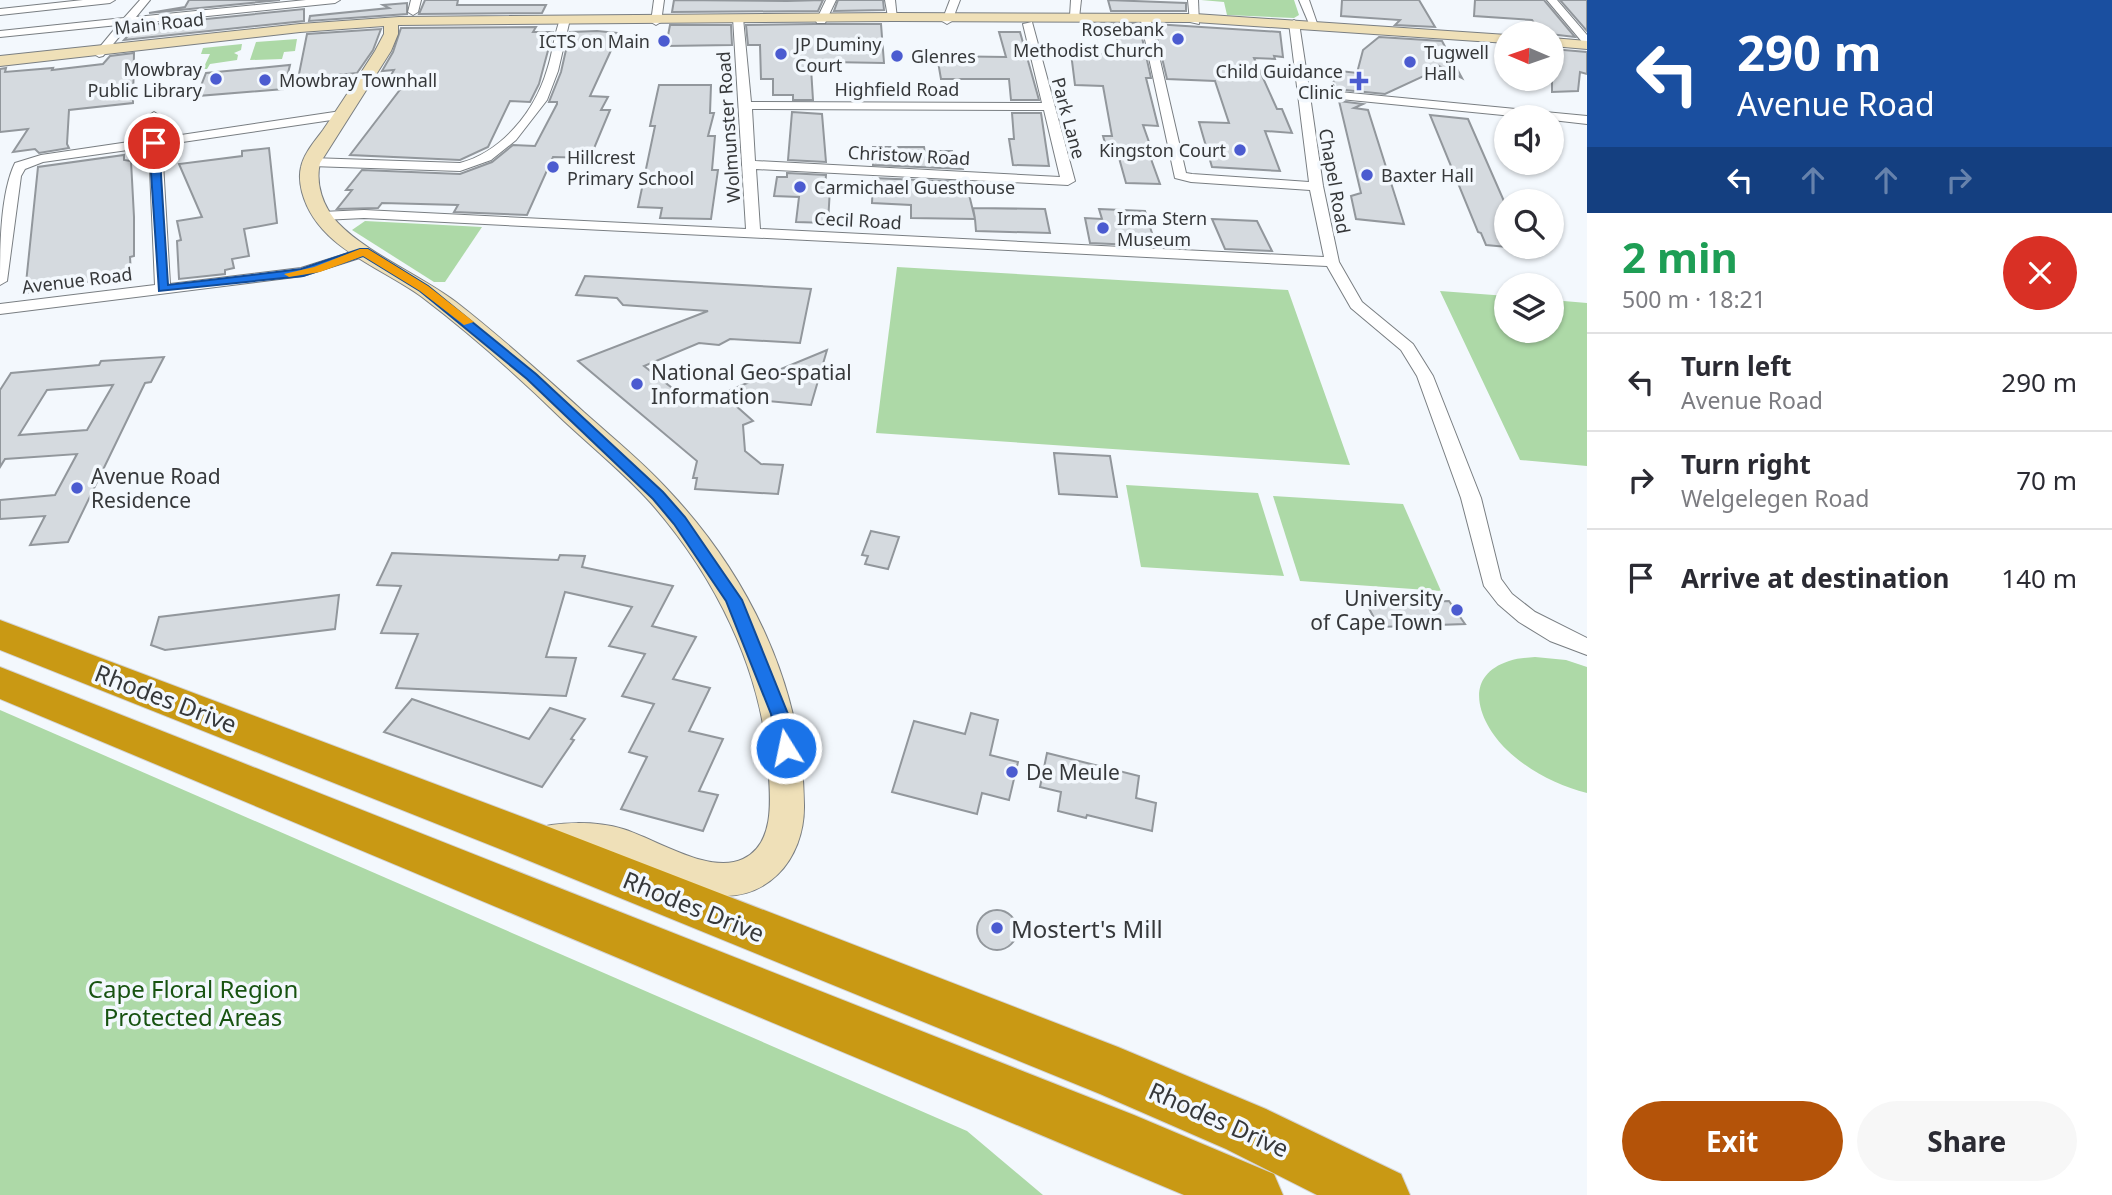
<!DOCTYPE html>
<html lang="en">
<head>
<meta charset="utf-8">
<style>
  :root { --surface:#fff; --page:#f7f7f7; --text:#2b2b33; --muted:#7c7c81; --line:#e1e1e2; --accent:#b45309 }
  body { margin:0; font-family:"Noto Sans",sans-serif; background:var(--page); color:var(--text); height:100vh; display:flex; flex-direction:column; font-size:26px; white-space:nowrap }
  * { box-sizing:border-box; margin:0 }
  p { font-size:23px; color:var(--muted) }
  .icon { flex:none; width:38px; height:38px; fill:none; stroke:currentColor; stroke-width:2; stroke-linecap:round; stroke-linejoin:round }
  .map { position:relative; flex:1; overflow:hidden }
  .drawer { display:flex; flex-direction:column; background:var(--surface); width:525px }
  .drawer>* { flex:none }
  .guide { background:#1a4fa0; color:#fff; overflow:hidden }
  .needle { width:46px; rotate:272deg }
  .fabs { position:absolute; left:1494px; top:21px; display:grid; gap:14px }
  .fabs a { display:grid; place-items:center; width:70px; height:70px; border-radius:50%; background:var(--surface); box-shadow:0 2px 5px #0004; font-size:35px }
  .pin { position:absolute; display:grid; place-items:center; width:60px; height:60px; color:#fff; margin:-30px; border:4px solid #fff; border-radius:50%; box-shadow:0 2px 7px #0007 }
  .me { position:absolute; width:77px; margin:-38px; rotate:350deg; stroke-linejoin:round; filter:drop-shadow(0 0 5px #0008) }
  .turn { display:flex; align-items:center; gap:24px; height:147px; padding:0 35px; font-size:32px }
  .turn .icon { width:91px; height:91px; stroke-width:2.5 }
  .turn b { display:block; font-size:49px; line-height:60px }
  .lanes { display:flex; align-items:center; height:66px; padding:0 35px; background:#0003; justify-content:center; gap:35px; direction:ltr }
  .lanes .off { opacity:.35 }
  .round { display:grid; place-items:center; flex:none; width:74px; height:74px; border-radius:37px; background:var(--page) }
  .overview { display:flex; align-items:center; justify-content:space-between; height:119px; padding:0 35px }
  h1 { font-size:42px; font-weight:700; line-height:52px; color:#1e9e55 }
  .button { display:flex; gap:14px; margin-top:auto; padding:14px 35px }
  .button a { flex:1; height:80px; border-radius:42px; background:var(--accent); color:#fff; font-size:28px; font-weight:700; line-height:80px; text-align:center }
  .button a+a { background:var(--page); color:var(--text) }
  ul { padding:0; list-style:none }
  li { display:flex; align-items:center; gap:21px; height:98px; padding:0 35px; border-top:2px solid var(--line) }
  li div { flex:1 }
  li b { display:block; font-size:26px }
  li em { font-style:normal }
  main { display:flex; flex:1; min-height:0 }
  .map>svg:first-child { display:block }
</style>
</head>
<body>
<main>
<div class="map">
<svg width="1587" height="1195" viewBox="0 0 1587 1195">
  <rect width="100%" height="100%" fill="#f3f8fd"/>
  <!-- green -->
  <g fill="#add9a7">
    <path d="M1201 0H1294L1299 15 1294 18 1227 15 1224 2Z"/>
    <path d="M297 39 295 51 284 52 282 59 250 60 256 42Z"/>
    <path d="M242 44 241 50 234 53 238 55 237 60 210 64 207 69H203L210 54H201L203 48Z"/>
    <path d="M365 221 482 227 445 282H434L352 230Z"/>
    <path d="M897 267 1288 290 1350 465 876 433Z"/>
    <path d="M1440 291 1507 296V331H1552V300L1587 303V466L1520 460Z"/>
    <path d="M1126 485 1258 493 1284 576 1141 567Z"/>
    <path d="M1273 496 1403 504 1441 591 1300 581Z"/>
    <path d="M1535 657 1566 660 1587 667V793C1558 786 1529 771 1507 750 1480 724 1460 677 1509 661 1517 658 1527 658 1535 657Z"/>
    <path d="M0 710 967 1131 1043 1195H0Z"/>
  </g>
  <!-- building -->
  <g fill="#d5dadf" stroke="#92979c" stroke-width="2" fill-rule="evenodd">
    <path d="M189 0H280L149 13 185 7Z"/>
    <path d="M425 0H458L457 5H546L542 13 419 14Z"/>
    <path d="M674 0 787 1 823 0 818 11 672 12Z"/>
    <path d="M838 0H883L884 10 834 11Z"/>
    <path d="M1108 0 1186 3V11H1111Z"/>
    <path d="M1342 0H1419L1435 27 1395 25 1400 20 1341 16Z"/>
    <path d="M1475 0H1544L1575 37 1541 33 1532 20 1474 16Z"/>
    <path d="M1560 0H1587V31Z"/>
    <path d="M407 3V14L309 21 310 16 389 8 383 5Z"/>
    <path d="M304 9V21L124 40 137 26Z"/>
    <path d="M815 24H881L884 63 829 62V68H811L813 100H793V95H773V79H761L760 45H748L746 25Z"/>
    <path d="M1114 24H1139L1151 78H1146L1158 126 1143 125 1155 159H1151L1160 184 1126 183 1119 158 1109 157 1103 136H1112L1103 86 1075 85 1071 53 1120 55Z"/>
    <path d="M1154 24 1280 32 1283 57 1274 56 1275 59 1254 58 1277 109H1282L1292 133 1265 131 1280 171 1212 167 1199 122 1229 123 1215 81 1167 79Z"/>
    <path d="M670 25H731L732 45 666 46Z"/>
    <path d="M536 27 533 32H553L539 84 530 102 510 101 488 147 460 160 350 155 402 87H384L394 70 382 71 393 52 401 28Z"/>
    <path d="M381 29 373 50 357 73 298 79 307 34Z"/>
    <path d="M597 31 619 33 590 96 608 97 601 110H610L590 158 553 157 527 215 454 212 458 205 382 203 378 208 337 209 352 190H346L362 170 460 174 492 162 513 145 535 146 557 104V102H549L561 72 570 32Z"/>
    <path d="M999 32H1020L1039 100H1011L1009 79H941L937 56 1006 57Z"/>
    <path d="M1379 37 1442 41 1462 78 1437 65 1424 76 1385 94 1335 89 1331 70 1357 73 1363 50Z"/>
    <path d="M1552 49 1587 52V74L1580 72 1578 91 1552 92Z"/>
    <path d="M134 53 133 103 69 110 67 144 69 148 39 153 35 149 13 152 28 129 0 132V69L6 68 5 72 53 68 52 70 103 64 110 56Z"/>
    <path d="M290 65 284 89 197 96 206 73Z"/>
    <path d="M659 85H711L710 113H714L708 136H715L712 170H718L711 219 660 218 662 208 638 207 655 126H650Z"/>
    <path d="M1339 101 1363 104 1354 108 1368 110 1404 224 1356 219 1351 196 1361 193Z"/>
    <path d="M792 112 822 114 826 162 788 160Z"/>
    <path d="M1012 113H1041L1049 166 1013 165 1009 139H1014Z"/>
    <path d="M1430 115 1468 119 1507 208V247L1486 245 1481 233 1478 232Z"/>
    <path d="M873 147H924L925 151H952L954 162H962L963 169 873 165Z"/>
    <path d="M269 148 277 223 244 229 249 256 232 259 234 268 225 270V274L179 279 177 241 181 240 177 221 202 217 179 164 242 156V151Z"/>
    <path d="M124 155V160L131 161 134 217V256L130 257 131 274 25 293 38 167Z"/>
    <path d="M787 173 826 175 825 188H830L828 223 796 222 799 197 774 196 777 177H787Z"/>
    <path d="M873 178 966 182 975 219 973 208 1045 209 1050 233 976 231 975 219 911 218V205L872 203Z"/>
    <path d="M1099 209 1145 211 1156 246 1090 243 1085 218 1102 219Z"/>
    <path d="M1212 219 1257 221 1272 251 1225 249Z"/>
    <path d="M585 276 811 289 800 343 730 339 719 345 699 343 644 366 694 405 827 350 811 405 726 397 753 421 743 425 745 451 761 464 783 465 778 494 695 489 697 478H693L697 461 578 361 708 311 623 305 617 298 576 295Z"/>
    <path d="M164 357 151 382 145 383 68 542 30 545 45 516 0 519V500L55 495 77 454 5 459 0 467V390L11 373 99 365 101 361ZM113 385 87 430 19 435 47 390Z"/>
    <path d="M1054 453 1110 456 1117 497 1059 494Z"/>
    <path d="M871 531 899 537 888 569 865 564 868 556 862 555Z"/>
    <path d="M392 553 558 560 560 555 585 556 582 567 673 586 652 626 696 637 673 679 710 688 689 731 723 739 699 791 718 795 703 831 621 809 647 757 629 752 654 704 622 696 645 654 609 646 632 607 565 592 546 657 576 658 566 696 396 688 418 634 381 633 401 586 377 585Z"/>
    <path d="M339 595 335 629 165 650 151 645 159 617Z"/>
    <path d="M1449 601 1465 624 1379 627 1366 603Z"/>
    <path d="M412 699 529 739 550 708 585 719 571 739 574 740 542 787 384 732Z"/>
    <path d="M971 713 998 720 990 755 1018 762 1009 800 982 793 977 814 892 792 914 721 965 734Z"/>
    <path d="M1047 753 1139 776 1136 798 1156 803 1152 831 1087 815 1086 818 1058 811 1061 792 1040 787Z"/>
    <circle cx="997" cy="930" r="20"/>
  </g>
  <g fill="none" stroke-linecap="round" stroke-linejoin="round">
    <defs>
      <g id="street">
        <path d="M83 0H115L110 3 0 15V9Z"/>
        <path d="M140 0H150L136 17 306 0H340L335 3 130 24 103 56 99 57 94 54 118 25 0 37V31L124 18Z"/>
        <path d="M411 0H421L418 12 413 15 408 12Z"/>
        <path d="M654 0H664L661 22 656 25 651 22Z"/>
        <path d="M826 0H836L825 23H817L816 21Z"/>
        <path d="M885 0H895L897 19 888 17Z"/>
        <path d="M950 0H960L952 21 947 24 942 21Z"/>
        <path d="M1071 0H1081L1079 18 1070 16Z"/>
        <path d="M1188 0H1198L1199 24 1190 22Z"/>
        <path d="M1299 0H1309L1318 26H1310Z"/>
        <path d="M1547 0H1557L1587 35V44L1583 43Z"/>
        <path d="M738 15 743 18 751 102 1042 103 1023 24 1032 22 1075 181 1068 185 756 169 760 229 1324 257 1310 190 1191 182 1175 178 1141 21 1146 18 1151 21 1186 173 1192 174 1309 182 1289 23 1294 20 1299 23 1309 89 1587 116V124L1552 120V117H1523L1310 96 1323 186 1339 262 1362 302 1413 344 1433 376 1481 498 1501 579 1512 594 1535 612 1587 638V655L1550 641 1519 622 1498 604 1484 586 1461 498 1417 376 1401 350 1351 308 1327 266 364 218 322 220 315 216 322 212 364 210 746 229 733 18ZM752 109 1044 110 1060 177 755 161Z"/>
        <path d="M561 17 570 19 558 71 547 100 516 140 491 160 460 171 311 166 305 162 311 158 460 163C502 152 535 111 547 70 553 53 554 33 561 17Z"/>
        <path d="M341 111 347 115 345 118 162 145 170 284 301 268 364 248 369 249 371 252 369 255 303 276 0 314V304L155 285 149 147 43 162 25 169 21 176 7 281 0 285C0 249 0 194 15 163L41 155 149 139 148 116 154 112 160 116 161 138Z"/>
      </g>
      <g id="secondary">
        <path d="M893 13 1195 14 1507 35V43L1195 22 893 21 398 25V34L391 51 320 163C315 184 323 207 338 223 368 254 420 275 456 302 501 337 544 376 586 414 614 439 644 463 669 491 749 576 803 687 804 805 805 860 765 906 706 894 675 887 649 867 618 859 589 851 558 862 530 852L525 841 530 830C557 821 596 821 623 829 656 839 709 875 743 859 777 843 770 794 768 763 761 667 714 575 651 503 624 473 593 448 564 421 519 377 472 335 422 297 380 266 317 248 302 192 300 184 299 175 301 167 304 153 315 141 323 130 341 104 358 77 375 51L384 34V26L300 32 0 66V56L300 24 399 17Z"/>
        <path d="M1552 38 1587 41V49L1552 46Z"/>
      </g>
      <g id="highway">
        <path d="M0 620 549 827 1118 1047 1266 1109 1401 1174 1410 1195H1317L1226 1149 1100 1094 515 855 0 650Z"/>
        <path d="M0 667 1134 1115 1274 1174 1283 1195H1184L0 699Z"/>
      </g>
    </defs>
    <!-- street casing -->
    <use href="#street" stroke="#797e82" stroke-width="2"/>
    <!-- secondary casing -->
    <use href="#secondary" stroke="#797e82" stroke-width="2"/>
    <!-- highway casing -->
    <use href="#highway" stroke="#d3d3d4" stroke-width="2"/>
    <!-- street -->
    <use href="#street" fill="#fff" fill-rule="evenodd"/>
    <!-- secondary -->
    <use href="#secondary" fill="#efe0b8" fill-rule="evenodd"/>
    <!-- highway -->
    <use href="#highway" fill="#c99914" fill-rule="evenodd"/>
  </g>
  <!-- route -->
  <path fill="#1a73e8" stroke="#114b97" stroke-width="2" d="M154 140 159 143 168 285 301 269 360 249H368L428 286 536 374 663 492 685 517 742 600 788 714 795 748 792 753H779L777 748 771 714 726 601 674 524 653 499 527 379 420 291 363 256 303 276 159 291 149 143Z"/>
  <!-- slow -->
  <path fill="#f59e0b" d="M360 249H368L428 286 474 322 464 325 420 291 363 256 320 272 289 277 284 274 314 267Z"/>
  <!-- markers -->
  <g fill="#4b5bd0" stroke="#f3f8fd" stroke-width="2.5">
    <circle cx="1178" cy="39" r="7"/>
    <circle cx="664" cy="41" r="7"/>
    <circle cx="781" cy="54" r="7"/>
    <circle cx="897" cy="56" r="7"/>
    <circle cx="1410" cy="62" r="7"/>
    <circle cx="216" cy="79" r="7"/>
    <circle cx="265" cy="80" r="7"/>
    <path d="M1355.5 70.5h7v7h7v7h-7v7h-7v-7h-7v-7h7z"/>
    <circle cx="1240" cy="150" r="7"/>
    <circle cx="553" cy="167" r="7"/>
    <circle cx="1367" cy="175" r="7"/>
    <circle cx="800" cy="187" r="7"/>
    <circle cx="1103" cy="228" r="7"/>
    <circle cx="637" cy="384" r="7"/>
    <circle cx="77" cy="488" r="7"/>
    <circle cx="1457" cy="610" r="7"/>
    <circle cx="1012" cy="772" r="7"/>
    <circle cx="997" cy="928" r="7"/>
  </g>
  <g text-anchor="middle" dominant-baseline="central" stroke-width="7" stroke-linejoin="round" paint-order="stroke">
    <!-- far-street labels -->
    <g font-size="18" fill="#36383a" stroke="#f3f8fd">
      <text transform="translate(159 23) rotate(-6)">Main Road</text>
      <text x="897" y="89">Highfield Road</text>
      <text transform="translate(1069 118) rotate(75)">Park Lane</text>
      <text transform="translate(728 127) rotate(-94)">Wolmunster Road</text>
      <text transform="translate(909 155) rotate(3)">Christow Road</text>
      <text transform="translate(1335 181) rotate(80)">Chapel Road</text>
      <text transform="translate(858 220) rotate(3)">Cecil Road</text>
      <text transform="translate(77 280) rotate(-7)">Avenue Road</text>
    </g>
    <!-- far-poi labels -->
    <g font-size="18" fill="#36383a" stroke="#f3f8fd" text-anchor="start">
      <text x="1164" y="29" text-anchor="end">Rosebank<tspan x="1164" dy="21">Methodist Church</tspan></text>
      <text x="650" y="41" text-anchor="end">ICTS on Main</text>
      <text x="795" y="44">JP Duminy<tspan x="795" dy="21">Court</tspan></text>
      <text x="1424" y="52">Tugwell<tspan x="1424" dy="21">Hall</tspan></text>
      <text x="911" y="56">Glenres</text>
      <text x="202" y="69" text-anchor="end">Mowbray<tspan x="202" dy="21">Public Library</tspan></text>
      <text x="1343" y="71" text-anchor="end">Child Guidance<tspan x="1343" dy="21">Clinic</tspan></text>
      <text x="279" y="80">Mowbray Townhall</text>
      <text x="1226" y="150" text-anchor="end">Kingston Court</text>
      <text x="567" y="157">Hillcrest<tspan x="567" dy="21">Primary School</tspan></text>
      <text x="1381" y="175">Baxter Hall</text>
      <text x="814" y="187">Carmichael Guesthouse</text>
      <text x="1117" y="218">Irma Stern<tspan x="1117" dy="21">Museum</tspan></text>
    </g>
    <!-- poi labels -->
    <g font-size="21" fill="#36383a" stroke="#f3f8fd" text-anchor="start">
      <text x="651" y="372">National Geo-spatial<tspan x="651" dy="24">Information</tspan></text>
      <text x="91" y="476">Avenue Road<tspan x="91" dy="24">Residence</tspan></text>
      <text x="1443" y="598" text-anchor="end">University<tspan x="1443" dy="24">of Cape Town</tspan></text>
      <text x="1026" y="772">De Meule</text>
    </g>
    <!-- near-street labels -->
    <g font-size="24" fill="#36383a" stroke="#f3f8fd">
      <text transform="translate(166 698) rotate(21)">Rhodes Drive</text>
      <text transform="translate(694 906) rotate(22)">Rhodes Drive</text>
      <text transform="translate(1219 1119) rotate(24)">Rhodes Drive</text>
    </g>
    <!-- near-poi labels -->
    <g font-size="24" fill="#36383a" stroke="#f3f8fd" text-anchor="start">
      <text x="1011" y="928">Mostert's Mill</text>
    </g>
    <!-- near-park labels -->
    <g font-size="24" fill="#185311" stroke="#f3f8fd">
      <text x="193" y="988">Cape Floral Region<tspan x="193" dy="28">Protected Areas</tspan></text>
    </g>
  </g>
</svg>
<div class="fabs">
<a><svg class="needle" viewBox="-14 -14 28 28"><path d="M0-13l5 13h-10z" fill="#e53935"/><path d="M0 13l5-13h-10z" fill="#7c7c81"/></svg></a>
<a><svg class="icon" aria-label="sound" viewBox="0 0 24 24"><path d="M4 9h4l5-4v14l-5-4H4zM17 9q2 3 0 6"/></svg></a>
<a><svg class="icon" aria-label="search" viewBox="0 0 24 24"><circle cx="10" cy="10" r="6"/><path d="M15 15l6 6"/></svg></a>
<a><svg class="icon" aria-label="layers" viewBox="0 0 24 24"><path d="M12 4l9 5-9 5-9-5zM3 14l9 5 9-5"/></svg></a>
</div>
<div class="pin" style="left:154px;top:143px;background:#d93025"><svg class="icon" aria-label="arrive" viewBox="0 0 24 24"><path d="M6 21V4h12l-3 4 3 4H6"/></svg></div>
<svg class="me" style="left:786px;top:748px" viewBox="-20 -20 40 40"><circle r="17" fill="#1a73e8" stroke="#fff" stroke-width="3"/><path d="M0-11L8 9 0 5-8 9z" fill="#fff"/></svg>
</div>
<section class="drawer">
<div class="guide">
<div class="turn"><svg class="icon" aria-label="left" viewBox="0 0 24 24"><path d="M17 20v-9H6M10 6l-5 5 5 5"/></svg><div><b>290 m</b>Avenue Road</div></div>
<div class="lanes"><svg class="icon" aria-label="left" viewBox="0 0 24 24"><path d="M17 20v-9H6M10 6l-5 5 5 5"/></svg><svg class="icon off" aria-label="ahead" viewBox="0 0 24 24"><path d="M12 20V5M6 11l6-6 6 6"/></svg><svg class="icon off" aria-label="ahead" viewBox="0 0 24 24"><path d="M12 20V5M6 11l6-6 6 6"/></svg><svg class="icon off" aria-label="right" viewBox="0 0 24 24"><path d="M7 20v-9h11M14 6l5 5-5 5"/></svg></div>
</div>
<div class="overview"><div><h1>2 min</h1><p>500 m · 18:21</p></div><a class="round" style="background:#d93025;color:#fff"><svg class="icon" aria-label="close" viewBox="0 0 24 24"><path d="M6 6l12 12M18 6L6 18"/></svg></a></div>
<ul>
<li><svg class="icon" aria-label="left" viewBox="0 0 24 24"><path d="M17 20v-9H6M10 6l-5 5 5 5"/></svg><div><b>Turn left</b><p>Avenue Road</p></div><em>290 m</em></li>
<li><svg class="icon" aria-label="right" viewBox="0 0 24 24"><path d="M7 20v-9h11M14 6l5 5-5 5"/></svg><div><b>Turn right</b><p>Welgelegen Road</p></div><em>70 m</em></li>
<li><svg class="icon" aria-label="arrive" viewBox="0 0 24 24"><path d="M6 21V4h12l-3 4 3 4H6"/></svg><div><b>Arrive at destination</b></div><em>140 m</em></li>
</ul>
<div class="button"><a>Exit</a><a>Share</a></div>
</section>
</main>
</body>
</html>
